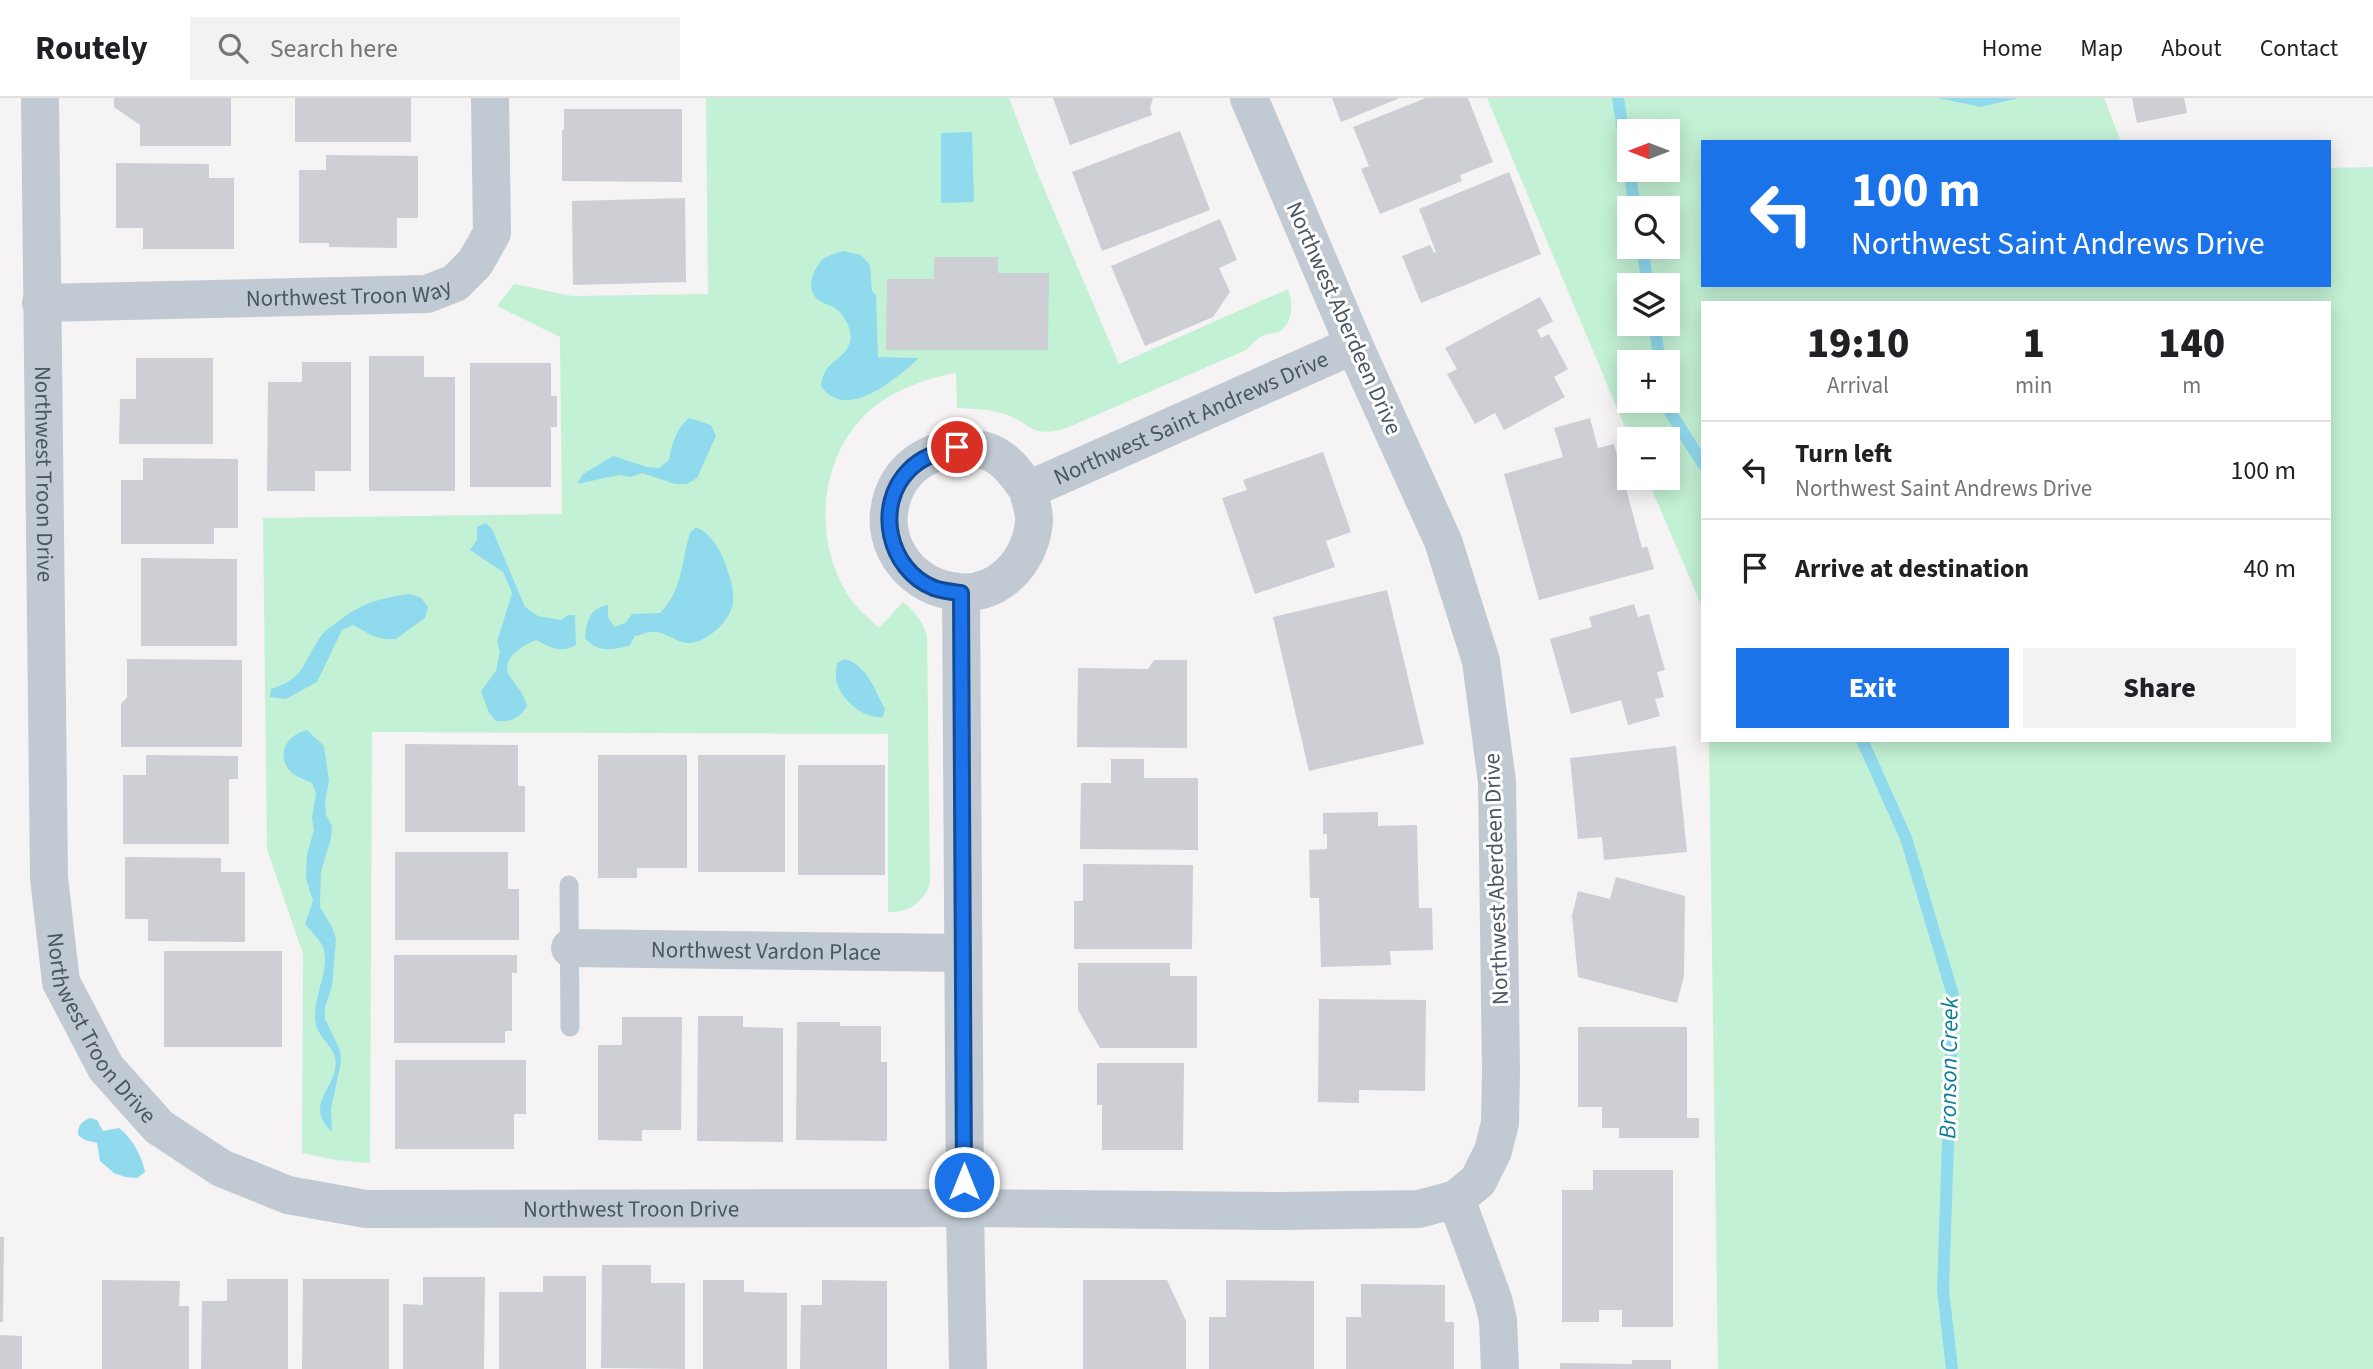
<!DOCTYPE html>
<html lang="en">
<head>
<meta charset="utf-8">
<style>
  :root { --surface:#fff; --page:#f2f2f2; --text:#202124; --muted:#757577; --line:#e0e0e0; --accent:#1a73e8 }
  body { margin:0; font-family:"Source Sans 3",sans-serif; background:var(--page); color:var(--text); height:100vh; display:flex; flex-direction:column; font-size:26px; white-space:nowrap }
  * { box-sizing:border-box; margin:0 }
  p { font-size:23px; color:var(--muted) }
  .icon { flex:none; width:38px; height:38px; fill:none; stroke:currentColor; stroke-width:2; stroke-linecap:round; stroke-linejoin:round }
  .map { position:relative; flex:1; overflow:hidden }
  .drawer { position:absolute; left:1701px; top:203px; width:630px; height:441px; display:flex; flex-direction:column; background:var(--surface); border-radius:0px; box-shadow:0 4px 18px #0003 }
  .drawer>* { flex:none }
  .hud { position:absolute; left:1701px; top:42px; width:630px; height:147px; border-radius:0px; box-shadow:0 4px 18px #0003; background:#1a73e8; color:#fff; overflow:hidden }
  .needle { width:46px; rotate:270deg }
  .tools { position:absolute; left:1617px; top:21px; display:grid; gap:14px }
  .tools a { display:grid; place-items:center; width:63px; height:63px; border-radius:0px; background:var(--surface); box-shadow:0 4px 18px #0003; font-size:35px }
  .pin { position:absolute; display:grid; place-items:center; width:60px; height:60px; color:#fff; margin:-30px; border:4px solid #fff; border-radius:50%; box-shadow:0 2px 7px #0007 }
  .me { position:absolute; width:77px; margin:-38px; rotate:0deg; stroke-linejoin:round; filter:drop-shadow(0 0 5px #0008) }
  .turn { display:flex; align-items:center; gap:24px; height:147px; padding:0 35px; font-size:32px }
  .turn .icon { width:91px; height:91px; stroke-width:2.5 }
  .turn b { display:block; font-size:49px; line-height:60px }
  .eta { display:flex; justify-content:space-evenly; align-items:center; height:119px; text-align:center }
  .eta b { font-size:42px; font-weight:800; line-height:49px }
  .primary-button { display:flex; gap:14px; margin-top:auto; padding:14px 35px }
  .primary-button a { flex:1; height:80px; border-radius:0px; background:var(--accent); color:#fff; font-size:28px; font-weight:800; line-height:80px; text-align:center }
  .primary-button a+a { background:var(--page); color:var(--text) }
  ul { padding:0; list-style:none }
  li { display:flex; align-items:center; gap:21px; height:98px; padding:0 35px; border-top:2px solid var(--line) }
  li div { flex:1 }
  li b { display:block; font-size:26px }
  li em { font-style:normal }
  header { display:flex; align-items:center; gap:42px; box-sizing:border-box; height:98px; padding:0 35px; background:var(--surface); border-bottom:2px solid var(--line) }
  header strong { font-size:33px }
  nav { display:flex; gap:38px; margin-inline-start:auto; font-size:24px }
  .search { width:490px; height:63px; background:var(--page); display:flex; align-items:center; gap:18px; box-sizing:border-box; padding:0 24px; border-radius:0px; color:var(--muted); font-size:26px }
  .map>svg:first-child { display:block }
</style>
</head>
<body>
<header>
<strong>Routely</strong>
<div class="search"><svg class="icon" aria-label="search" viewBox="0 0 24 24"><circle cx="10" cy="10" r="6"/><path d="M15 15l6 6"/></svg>Search here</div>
<nav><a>Home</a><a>Map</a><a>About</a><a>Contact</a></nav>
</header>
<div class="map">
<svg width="2373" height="1271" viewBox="0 0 2373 1271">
  <rect width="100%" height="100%" fill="#f5f3f3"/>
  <!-- green -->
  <g fill="#c3f1d5" fill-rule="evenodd">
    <path d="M706 0H1009L1037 74 1119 266 1288 191C1293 204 1294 224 1280 233 1275 236 1269 235 1264 237 1257 240 1252 247 1246 252L1064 331C1029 339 1035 328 1007 317 992 311 974 311 957 310L956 275C925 280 886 295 864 318 817 366 813 448 852 503 859 512 870 521 879 530L903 504C916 514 922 523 927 538L930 786C923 805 908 815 888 814V636L372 634 370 1065 336 1062 302 1055 303 856 267 751 263 420 562 416 560 239 497 208 514 186 572 198 708 196Z"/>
    <path d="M1487 0H2104L2121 44H1703V187H2329V70L2373 69V1271H1718L1709 642H2329V205H1703V511L1647 380H1668V341H1630ZM1629 33H1668V72H1629ZM1629 110H1668V149H1629ZM1629 187H1668V226H1629ZM1629 264H1668V303H1629Z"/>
  </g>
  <!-- water -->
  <g fill="#90daee">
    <path d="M1938 0H2019L1981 9Z"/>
    <path d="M972 34 974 104 941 105V35Z"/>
    <path d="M843 153 861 157 870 167 872 193 876 197 878 259 919 260C900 277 860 313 833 299 828 297 824 292 821 288 824 261 844 264 850 244 853 233 845 217 835 210 829 206 822 206 816 200 806 189 813 171 823 161 828 157 837 155 843 153Z"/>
    <path d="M689 320 711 327 716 338 697 380 687 386H675L642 375 631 379 619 377 577 386 583 376 613 358 647 369 659 370 669 362C672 345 676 331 689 320Z"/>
    <path d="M486 425 492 431 525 509 538 518 561 522 568 517H575L576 547C561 556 550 549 536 542 522 548 499 561 510 579 517 589 524 595 527 608 519 621 511 624 496 623L489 615 481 593 496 573 500 554 497 544 512 495 503 474 470 452 477 442V429Z"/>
    <path d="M696 429C714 437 724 458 729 477 732 486 734 495 733 504 731 523 706 546 687 545 676 544 667 535 656 534 650 533 641 537 635 538L629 548C610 552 598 555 585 540 587 522 589 511 608 507V519L614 529 625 525 632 516 660 515C683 492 681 464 690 435Z"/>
    <path d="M410 496 421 500 428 509 425 520 396 541H384L373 538 353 527 342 532 317 584 286 601 270 599 271 591C305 580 302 566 319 541 323 534 329 530 335 526 359 506 379 500 410 496Z"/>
    <path d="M844 561C867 566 875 593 885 611L883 619C865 621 845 605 838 588 835 581 836 572 837 565Z"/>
    <path d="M307 632 324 648 329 682 325 705 326 717 332 728 331 740 321 774 320 809 332 829 336 841 332 888 325 910V921L340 952 341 964 331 1011 332 1034C301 1004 341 989 335 959 332 948 319 939 316 927 310 900 333 870 322 847 318 840 311 833 305 826L313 803 306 780 307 756 314 732 312 720 316 696 312 685C306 682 297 679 292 675 274 657 287 637 307 632Z"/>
    <path d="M90 1020 97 1022 103 1033 119 1030C132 1040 142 1058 145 1074L137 1080 125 1079 114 1075 100 1063 97 1045 85 1042 78 1037C78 1027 81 1024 90 1020Z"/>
  </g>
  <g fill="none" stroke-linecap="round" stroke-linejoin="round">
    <!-- stream -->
    <g stroke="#90daee" stroke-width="12">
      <path d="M1618 0 1635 110"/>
      <path d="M1642 149 1648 187"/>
      <path d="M1654 226 1660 264"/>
      <path d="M1667 303V309L1703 366"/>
      <path d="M1862 642 1906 740 1953 897 1943 1192 1952 1271"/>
    </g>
  </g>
  <!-- building -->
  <g fill="#cdcfd5">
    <path d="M114 0H231V48H140V27L114 9Z"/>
    <rect x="295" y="0" width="116" height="44"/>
    <path d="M1053 0H1153L1150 10 1152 17 1070 47Z"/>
    <path d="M1332 0H1400L1341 24Z"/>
    <path d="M1426 0H1468L1493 64 1460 77 1462 83 1380 116 1361 71 1369 68 1353 29Z"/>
    <path d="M2132 0H2184L2187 15 2137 25Z"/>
    <path d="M564 11H682V84L562 83V32H564Z"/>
    <path d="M1180 33 1210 112 1102 153 1072 74Z"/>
    <path d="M326 57 418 58V120H397V150L329 149V145H299V72H326Z"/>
    <path d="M116 65 209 66V80H234V151H143V130H116Z"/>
    <path d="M1509 74 1541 156 1421 205 1402 158 1430 147 1434 155 1436 154 1419 111Z"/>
    <path d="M685 100 686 184 573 187 572 103Z"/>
    <path d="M1220 121 1237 162 1219 170 1230 194 1213 219 1145 248 1111 168Z"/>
    <path d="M934 159H998V175H1049L1048 252H886L887 181H934Z"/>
    <path d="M1540 199 1553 223 1537 232 1541 240 1549 236 1568 271 1554 279 1565 299 1504 332 1495 315 1475 326 1447 276 1457 271 1445 250Z"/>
    <path d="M369 258H424V279H455V393H369Z"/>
    <path d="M136 260H213V346H119L120 301H136Z"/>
    <path d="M302 264H351V373H315V393H267L268 284H302Z"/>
    <path d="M470 265H551V298H557V329H551V389H470Z"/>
    <path d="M1590 320 1598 350 1614 346 1642 450 1647 448 1654 471 1539 502 1504 376 1563 359 1554 330Z"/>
    <path d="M1323 354 1351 434 1326 443 1335 469 1255 496 1222 400 1247 392 1243 382Z"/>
    <path d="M143 360 238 361V430H214V446H121V382H143Z"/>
    <path d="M141 460 237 461V548H141Z"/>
    <path d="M1387 492 1424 646 1309 673 1273 519Z"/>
    <path d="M1634 506 1638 519 1649 516 1665 572 1657 574 1664 599 1655 601 1660 618 1628 627 1621 602 1571 616 1550 541 1592 529 1589 519Z"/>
    <path d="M127 561 242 562V649H121V606L127 599Z"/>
    <path d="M1154 562H1187V650L1077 649 1078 570 1148 571Z"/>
    <path d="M405 646 518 647V688H525V734H405Z"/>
    <path d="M1676 648 1687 754 1604 762 1602 739 1578 741 1570 660Z"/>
    <path d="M146 657 238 658V681H229V746H123V677H146Z"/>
    <path d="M598 657H687V770H637V780H598Z"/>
    <rect x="698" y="657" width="87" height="117"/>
    <path d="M1111 661H1144V680H1198V752L1080 751 1081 685H1111Z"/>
    <rect x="798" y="667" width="87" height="110"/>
    <path d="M1378 714V728L1417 727 1419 810H1432L1433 852 1390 853 1391 867 1321 869 1319 800H1310L1309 752 1327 751V736H1323V715Z"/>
    <path d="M395 754H508V791H519V842H395Z"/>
    <path d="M125 759 221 760V774H245V844L148 843V821H125Z"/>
    <path d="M1083 766 1193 767 1192 851H1074V803H1083Z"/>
    <path d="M1616 779 1685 798 1684 878 1677 905 1578 879 1572 818 1578 793 1610 801Z"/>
    <rect x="164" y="853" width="118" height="96"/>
    <path d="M394 857H517V875H512V933H505V945H394Z"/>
    <path d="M1078 865H1170V878H1197V950H1100L1078 912Z"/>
    <path d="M1319 901 1426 902 1425 993 1359 992V1005L1318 1004Z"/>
    <path d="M698 918H743V929L783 930V1044L697 1043Z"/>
    <path d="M622 919H682L681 1032H642V1043L598 1042V947H622Z"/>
    <path d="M797 924H840V928H881V964H887V1043L796 1042Z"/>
    <path d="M1578 929H1687V1020H1699V1040H1619V1030H1602V1009H1578Z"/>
    <path d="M395 962H526V1016H514V1051H395Z"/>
    <path d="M1097 965H1184L1183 1052H1102V1007H1097Z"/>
    <path d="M1593 1072H1673V1229H1622V1212H1599V1224H1562V1092H1593Z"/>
    <path d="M0 1139H4L3 1224H0Z"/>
    <path d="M602 1167H651V1185H685V1271L601 1270Z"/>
    <path d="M543 1178H586V1271H499V1194H543Z"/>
    <path d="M423 1179H485L484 1271H403V1206L423 1207Z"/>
    <path d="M227 1181H288V1271H201L202 1203H227Z"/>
    <path d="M303 1181H389V1271H302Z"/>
    <path d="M102 1182 180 1183 179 1208H189V1271H102Z"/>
    <path d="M703 1182H744V1194L787 1195V1271H703Z"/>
    <path d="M822 1182 887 1183V1271H800L801 1207H822Z"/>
    <path d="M1083 1182H1167L1186 1223V1271H1083Z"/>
    <path d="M1226 1182 1314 1183V1271H1209V1219H1226Z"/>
    <path d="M1361 1186 1445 1187V1224H1454V1271H1346V1219H1361Z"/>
    <path d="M0 1237 22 1238V1271H0Z"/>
    <path d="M1632 1262H1671V1271H1560V1265L1632 1266Z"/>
  </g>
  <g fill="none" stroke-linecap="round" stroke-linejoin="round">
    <!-- lane -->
    <path stroke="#c1cad2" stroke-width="19" d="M569 787 570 929"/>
    <!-- street -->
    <g stroke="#c1cad2" stroke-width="38">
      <path id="s1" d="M40 0 49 780 61 884 106 970 159 1029 221 1070 288 1097 366 1111 965 1110 1280 1113 1419 1111 1456 1101 1478 1083 1493 1053 1500 1025 1501 973 1497 684 1481 563 1443 443 1354 247 1249 0"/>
      <path id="s2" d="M41 205 427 196 455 185 475 165 492 135 490 0"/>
      <path id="s3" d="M1028 392C1017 376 1005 359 986 353 949 342 906 360 893 397 877 442 907 485 951 493 995 502 1030 466 1034 424 1035 414 1030 402 1028 392L1354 247"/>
      <path d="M961 495 965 1110 968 1271"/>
      <path id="s4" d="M570 850 963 855"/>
      <path d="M1456 1101 1493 1201 1498 1222 1500 1271"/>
    </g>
  </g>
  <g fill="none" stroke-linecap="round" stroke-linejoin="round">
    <defs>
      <path id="route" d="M957 349C939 354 923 358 909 372 874 407 888 472 934 490 942 493 952 494 961 495L964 1084"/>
    </defs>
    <!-- route casing -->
    <use href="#route" stroke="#114b97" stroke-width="18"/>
    <!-- route -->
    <use href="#route" stroke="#1a73e8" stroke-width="12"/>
  </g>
  <g text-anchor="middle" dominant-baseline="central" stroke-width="6" stroke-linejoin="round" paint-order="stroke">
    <!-- street labels -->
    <g font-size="23" fill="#4a5661" stroke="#fff">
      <text stroke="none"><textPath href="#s2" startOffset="308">Northwest Troon Way</textPath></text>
      <text transform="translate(1344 220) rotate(66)">Northwest Aberdeen Drive</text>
      <text stroke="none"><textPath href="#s3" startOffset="632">Northwest Saint Andrews Drive</textPath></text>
      <text stroke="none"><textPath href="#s1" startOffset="376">Northwest Troon Drive</textPath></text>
      <text transform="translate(1496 781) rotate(-92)">Northwest Aberdeen Drive</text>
      <text stroke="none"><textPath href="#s4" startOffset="196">Northwest Vardon Place</textPath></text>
      <text stroke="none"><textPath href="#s1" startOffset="943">Northwest Troon Drive</textPath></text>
      <text stroke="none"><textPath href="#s1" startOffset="1552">Northwest Troon Drive</textPath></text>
    </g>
    <!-- water labels -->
    <g font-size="24" font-style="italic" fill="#0c7c9b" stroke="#fff">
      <text transform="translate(1949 970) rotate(-89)">Bronson Creek</text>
    </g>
  </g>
</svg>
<div class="tools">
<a><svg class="needle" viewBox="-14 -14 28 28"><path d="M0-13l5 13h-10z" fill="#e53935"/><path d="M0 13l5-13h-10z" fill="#757577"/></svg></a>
<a><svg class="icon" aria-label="search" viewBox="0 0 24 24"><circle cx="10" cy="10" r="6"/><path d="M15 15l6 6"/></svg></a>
<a><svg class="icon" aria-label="layers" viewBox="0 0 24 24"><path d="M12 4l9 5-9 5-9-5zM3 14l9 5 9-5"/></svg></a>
<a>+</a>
<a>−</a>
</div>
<div class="pin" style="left:957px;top:349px;background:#d93025"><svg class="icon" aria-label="arrive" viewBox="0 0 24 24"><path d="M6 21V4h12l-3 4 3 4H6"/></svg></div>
<svg class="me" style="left:964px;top:1084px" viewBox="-20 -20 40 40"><circle r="17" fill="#1a73e8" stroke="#fff" stroke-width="3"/><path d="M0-11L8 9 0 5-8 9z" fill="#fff"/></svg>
<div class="hud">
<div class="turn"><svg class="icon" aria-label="left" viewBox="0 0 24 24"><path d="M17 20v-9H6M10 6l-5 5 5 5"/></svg><div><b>100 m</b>Northwest Saint Andrews Drive</div></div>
</div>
<section class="drawer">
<div class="eta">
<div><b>19:10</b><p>Arrival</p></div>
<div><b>1</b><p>min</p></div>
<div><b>140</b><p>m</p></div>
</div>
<ul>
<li><svg class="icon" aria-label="left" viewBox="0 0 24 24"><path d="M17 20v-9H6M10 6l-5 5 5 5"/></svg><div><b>Turn left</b><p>Northwest Saint Andrews Drive</p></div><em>100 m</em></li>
<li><svg class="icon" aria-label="arrive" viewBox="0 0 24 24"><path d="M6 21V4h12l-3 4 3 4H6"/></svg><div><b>Arrive at destination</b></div><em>40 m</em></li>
</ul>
<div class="primary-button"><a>Exit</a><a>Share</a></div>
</section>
</div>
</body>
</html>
